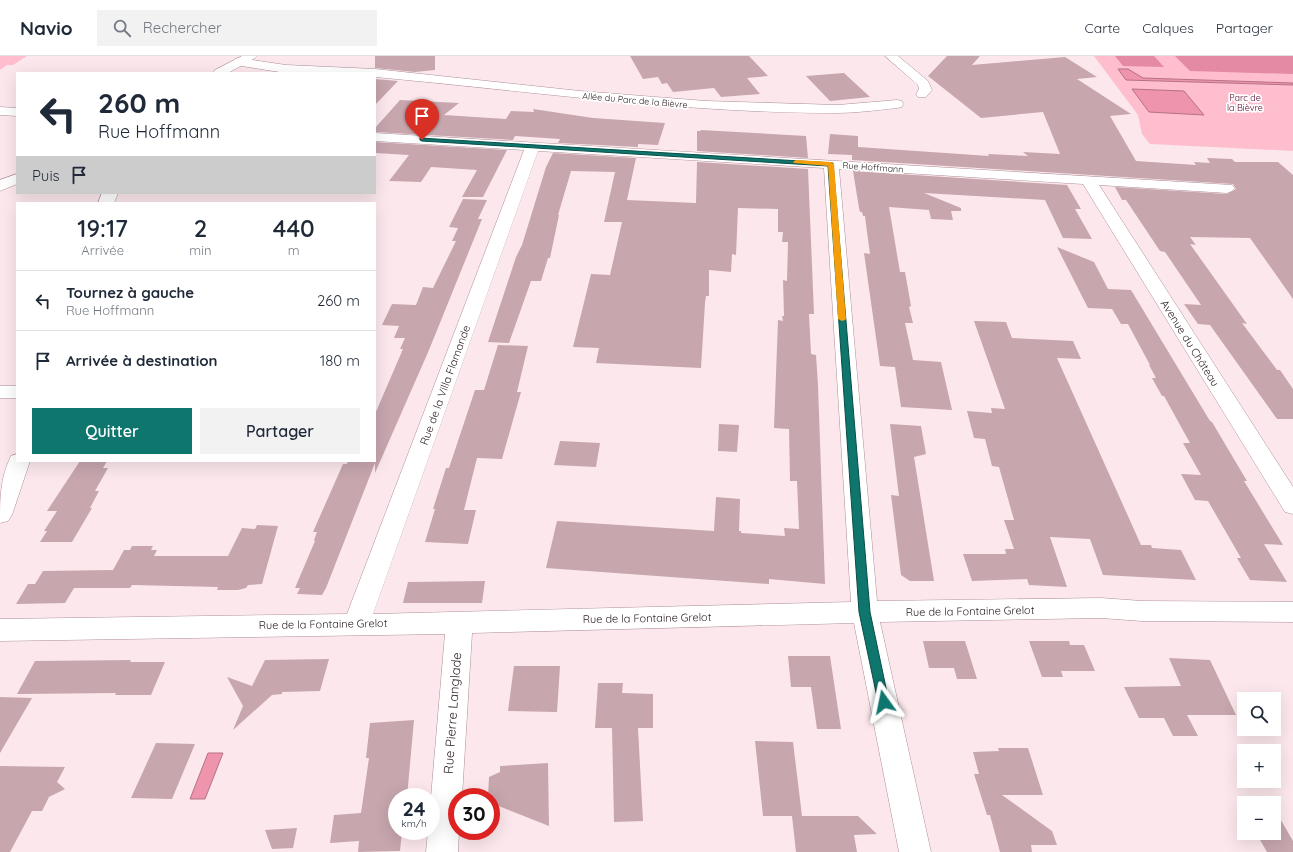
<!DOCTYPE html>
<html lang="fr">
<head>
<meta charset="utf-8">
<style>
  :root { --surface:#fff; --page:#f2f2f3; --text:#1f2937; --muted:#747a83; --line:#e0e1e3; --accent:#0f766e }
  body { margin:0; font-family:Quicksand,sans-serif; background:var(--page); color:var(--text); height:100vh; display:flex; flex-direction:column; font-size:15px; white-space:nowrap }
  * { box-sizing:border-box; margin:0 }
  p { font-size:13px; color:var(--muted) }
  .icon { flex:none; width:22px; height:22px; fill:none; stroke:currentColor; stroke-width:2; stroke-linecap:round; stroke-linejoin:round }
  .map { position:relative; flex:1; overflow:hidden }
  .sheet { position:absolute; left:16px; top:146px; width:360px; height:260px; display:flex; flex-direction:column; background:var(--surface); border-radius:0px; box-shadow:0 4px 16px #0002 }
  .sheet>* { flex:none }
  .top-card { position:absolute; left:16px; top:16px; width:360px; height:122px; border-radius:0px; box-shadow:0 4px 16px #0002; background:#fff; color:var(--text); overflow:hidden }
  .controls { position:absolute; left:1237px; top:636px; display:grid; gap:8px }
  .controls a { display:grid; place-items:center; width:44px; height:44px; border-radius:0px; background:var(--surface); box-shadow:0 4px 16px #0002; font-size:20px }
  .speed { position:absolute; left:388px; top:732px; display:flex; gap:8px; font-size:20px; font-weight:700; text-align:center }
  .speed>* { display:grid; place-content:center; width:52px; height:52px; border-radius:50%; background:var(--surface); box-shadow:0 4px 16px #0002; line-height:1 }
  .speed small { font-size:10px; font-weight:400 }
  .speed .limit { border:6px solid #d22; background:#fff; color:#111 }
  .pin { position:absolute; display:grid; place-items:center; width:34px; height:34px; color:#fff; margin:-41px -17px; border-radius:50% 50% 50% 0; rotate:-45deg; box-shadow:0 0 4px #0007 }
  .pin .icon { rotate:45deg }
  .me { position:absolute; width:44px; margin:-22px; rotate:348deg; stroke-linejoin:round; filter:drop-shadow(0 0 3px #0008) }
  .turn { display:flex; align-items:center; gap:14px; height:84px; padding:0 16px; font-size:18px }
  .turn .icon { width:52px; height:52px; stroke-width:2.5 }
  .turn b { display:block; font-size:28px; line-height:34px }
  .then { display:flex; align-items:center; height:38px; padding:0 16px; background:#0003; gap:8px; font-size:15px }
  .eta { display:flex; justify-content:space-evenly; align-items:center; height:68px; text-align:center }
  .eta b { font-size:24px; font-weight:600; line-height:28px }
  .cta { display:flex; gap:8px; margin-top:auto; padding:8px 16px }
  .cta a { flex:1; height:46px; border-radius:0px; background:var(--accent); color:#fff; font-size:16px; font-weight:600; line-height:46px; text-align:center }
  .cta a+a { background:var(--page); color:var(--text) }
  ul { padding:0; list-style:none }
  li { display:flex; align-items:center; gap:12px; height:60px; padding:0 16px; border-top:1px solid var(--line) }
  li div { flex:1 }
  li b { display:block; font-size:15px }
  li em { font-style:normal }
  header { display:flex; align-items:center; gap:24px; box-sizing:border-box; height:56px; padding:0 20px; background:var(--surface); border-bottom:1px solid var(--line) }
  header strong { font-size:19px }
  nav { display:flex; gap:22px; margin-inline-start:auto; font-size:14px }
  .search { width:280px; height:36px; background:var(--page); display:flex; align-items:center; gap:10px; box-sizing:border-box; padding:0 14px; border-radius:0px; color:var(--muted); font-size:15px }
  .map>svg:first-child { display:block }
</style>
</head>
<body>
<header>
<strong>Navio</strong>
<div class="search"><svg class="icon" aria-label="search" viewBox="0 0 24 24"><circle cx="10" cy="10" r="6"/><path d="M15 15l6 6"/></svg>Rechercher</div>
<nav><a>Carte</a><a>Calques</a><a>Partager</a></nav>
</header>
<div class="map">
<svg width="1293" height="796" viewBox="0 0 1293 796">
  <rect width="100%" height="100%" fill="#fce8ec"/>
  <!-- green -->
  <g fill="#febece">
    <path d="M0 0H27L13 9H7L0 14Z"/>
    <path d="M1094 0H1293V95L1150 88 1142 78 1138 59Z"/>
  </g>
  <!-- forest -->
  <g fill="#e48aa4">
    <path d="M1115 0H1154L1164 11 1123 10Z"/>
    <path d="M1175 0H1293V18L1190 15Z"/>
  </g>
  <!-- water -->
  <g fill="#ef94ad" stroke="#b57284">
    <path d="M1118 13H1128L1143 22 1293 27V29L1126 24Z"/>
    <path d="M1132 33 1184 35 1204 59 1149 56Z"/>
    <path d="M208 697H223L205 743H190Z"/>
  </g>
  <!-- building -->
  <g fill="#c7a6ae">
    <path d="M375 0H435V14L415 16 375 12Z"/>
    <path d="M630 0H749L768 20 747 22 760 38 721 41 714 32 673 36 667 27 662 28 658 21 643 23Z"/>
    <path d="M947 0H980L972 9 1065 1 1097 21 1077 23 1131 58 1110 60 1136 105 1196 109 1194 106 1210 107 1207 102 1232 103 1235 106H1278L1293 119V243L1250 182 1190 181 1196 189 1190 188 1247 268 1242 267 1277 314H1280L1293 333V363H1277L1210 269 1198 268 1184 248 1201 249 1165 196 1160 195 1126 144H1122L1115 131 1227 138 1236 133 1233 128 852 104V99L828 98 830 78 858 80V91L989 100 988 98 1028 100 1023 96 1060 98 1043 56 981 62 928 20Z"/>
    <path d="M844 17 870 41 830 45 806 20Z"/>
    <path d="M375 23 398 25 375 49Z"/>
    <path d="M400 44 459 47 444 59 506 63 511 55 534 56 533 53 593 62 665 67 658 89 638 88V91L558 87 560 83 515 80 513 84 375 76V72Z"/>
    <path d="M701 74 806 80 808 102 697 95V75H700Z"/>
    <path d="M375 86 507 94 483 141H462L477 114 431 111 421 126 389 125 409 99 375 97Z"/>
    <path d="M553 97 636 102 627 144 696 147 697 106 808 113 814 258H809L811 298 816 299 818 329 825 528 769 523V528L546 512 557 465 714 475 716 441 740 443 739 475H741V477L785 480 784 472 799 473 797 425H790L789 373 774 372 778 264 783 265 782 260H784L783 224 787 225 788 186H782L783 176H778V153L738 152 736 199 732 198 731 216 709 214V240H706L705 247 701 312 596 307 599 292 573 291 591 218 610 219 622 166H604L615 116 571 115 558 159H559L550 202H548L541 225H531L509 287 488 286 516 201 522 189 546 111Z"/>
    <path d="M853 115 1067 129 1081 153H1075L1092 183 1063 182 1045 144 924 137 961 152V155H951L953 164 931 163 929 154 889 151 900 216H905L911 250 909 251 913 267H905L913 304 941 306 952 354 901 351 895 311 880 310 864 197 870 198 867 176 865 160H863L862 156H860L859 152Z"/>
    <path d="M463 143 487 144 478 163H482L429 294 375 417V407L326 532 322 539 297 538 300 532H295L315 485 314 484 317 476H313L343 408H347L348 405H375V358L403 293H400L405 282H394L399 270 382 269 392 248 416 249 423 231 433 232 456 185H452L458 172 449 171Z"/>
    <path d="M1057 191 1094 206 1108 233 1131 234 1210 365 1212 366 1247 425H1244L1283 489 1264 488 1287 526 1250 524 1237 502H1241L1208 445 1195 444 1181 418 1201 419 1183 387H1190L1164 340H1162L1152 322H1156L1149 309H1150L1128 268H1121L1112 253 1088 252Z"/>
    <path d="M974 265 1006 266 1012 282 1073 285 1081 303 1057 302 1141 489H1151L1152 492 1181 494 1196 524 1103 519 1090 483 1050 481 1067 531 1029 529 1027 523 972 525 963 498H1006L1005 493H1014L1004 464H1014L999 411 992 410 985 383 974 382 967 355 992 357 991 352 1005 353Z"/>
    <path d="M498 289 528 290 517 336H521L502 403 477 402 464 454H476L468 488 425 486 435 453H433L446 412H449L475 334H484Z"/>
    <path d="M719 368 739 369 737 396 718 395Z"/>
    <path d="M890 368 921 370 926 398 914 401 934 525H910L901 519 891 439 899 440Z"/>
    <path d="M560 385 600 387 596 411 554 409Z"/>
    <path d="M80 405H107L103 412H108L95 435H99L90 452H92L72 486H40L47 475H44L57 455H47Z"/>
    <path d="M257 469 278 470 262 528 248 529 246 532 238 534H217L218 531 132 529 130 532H74L65 547 16 548 28 528H35L43 515 113 514 124 494H130L132 490H153L151 494H157L154 500H228L242 472 255 473Z"/>
    <path d="M485 525 482 547H403L408 526Z"/>
    <path d="M923 585H965L977 623H957L954 612H929Z"/>
    <path d="M1029 585H1069L1070 589H1084L1095 615H1061L1063 621H1042Z"/>
    <path d="M788 600H830L841 673H817L811 631H791Z"/>
    <path d="M1169 602 1210 604 1236 659H1187L1198 680H1173L1164 662H1139L1124 631 1181 630Z"/>
    <path d="M329 603 320 635 282 636V638L272 639 233 674 243 650 227 621 252 630 265 604Z"/>
    <path d="M131 604 130 606H165L151 639H115L116 637 17 638 35 605Z"/>
    <path d="M514 610H560L557 656 508 655Z"/>
    <path d="M598 627H623L622 637 653 638V672H638L643 765 614 766 612 672H595Z"/>
    <path d="M0 641 32 642 0 697Z"/>
    <path d="M414 664 407 741H397V775H402L400 795 358 796 359 785 330 787 334 759 361 757 369 702H366L370 667Z"/>
    <path d="M755 685 793 686 802 760H763Z"/>
    <path d="M156 687 195 688 172 743 131 742Z"/>
    <path d="M998 692H1028L1043 739H1002L1052 775 1057 789H1031L1032 796H1000L990 759H987L974 718H979L973 696 999 695Z"/>
    <path d="M548 707 549 770 491 747V741H488L489 721 500 716V710Z"/>
    <path d="M0 710 65 711 57 726 65 733 49 741 42 755H32L10 796H0Z"/>
    <path d="M1274 752 1293 785V796H1267L1256 777H1274Z"/>
    <path d="M792 760H858L877 778 854 779 857 796H796Z"/>
    <path d="M297 772 293 792 272 793 265 774Z"/>
  </g>
  <g fill="none" stroke-linecap="round" stroke-linejoin="round">
    <defs>
      <g id="minor">
        <path d="M885 0H898L928 25 932 34 926 41H918L916 38 919 33 918 29Z"/>
        <path d="M239 2 286 9 375 13 580 35 706 45 838 49 897 44 902 45 903 48 902 51 897 52C877 54 857 57 837 57 682 57 529 35 375 21V17H286L235 9 233 6 235 3Z"/>
        <path d="M0 51 17 52V60L0 59Z"/>
        <path d="M375 77 1232 129 1235 132 1232 135 1227 137 1099 129 1293 431V458L1285 456 1083 128 839 113 877 545 1101 542 1142 545 1293 546V566L1142 565 1101 562 880 566 931 796H899L854 567 472 577 462 741H457V775H459L458 796H426L428 775H431V741L445 578 0 585V563L347 558 524 94 375 85ZM538 95 824 112 851 546 373 558Z"/>
        <path d="M17 118V128L0 135V124Z"/>
        <rect x="0" y="330" width="17" height="12"/>
      </g>
      <g id="major">
        <path d="M242 0H257L255 2 228 17H213L215 14Z"/>
        <path d="M102 137H118L114 147H98Z"/>
        <path d="M17 398V405H30L12 459 8 465 0 467C0 443 0 422 11 400Z"/>
      </g>
    </defs>
    <!-- minor casing -->
    <use href="#minor" stroke="#ad8e96" stroke-width="1"/>
    <!-- major casing -->
    <use href="#major" stroke="#ad8e96" stroke-width="1"/>
    <!-- minor -->
    <use href="#minor" fill="#fff" fill-rule="evenodd"/>
    <!-- major -->
    <use href="#major" fill="#fff" fill-rule="evenodd"/>
  </g>
  <!-- route -->
  <path fill="#0f766e" stroke="#0a4d48" d="M420 82 833 107 870 556 889 646 888 650 884 651 879 650 878 646 859 556 828 110 422 85 420 84Z"/>
  <!-- slow -->
  <path fill="#f59e0b" d="M796 104 831 106 834 108 846 263 845 264 842 265 838 263 828 110 794 107 793 106Z"/>
  <g text-anchor="middle" dominant-baseline="central" stroke-width="3.5" stroke-linejoin="round" paint-order="stroke">
    <!-- far-park labels -->
    <g font-size="9" fill="#570529" stroke="#fff">
      <text x="1245" y="41">Parc de<tspan x="1245" dy="10">la Bièvre</tspan></text>
    </g>
    <!-- far-street labels -->
    <g font-size="9" fill="#2f2326" stroke="#fff">
      <text transform="translate(635 44) rotate(5)">Allée du Parc de la Bièvre</text>
      <text transform="translate(873 111) rotate(4)">Rue Hoffmann</text>
    </g>
    <!-- street labels -->
    <g font-size="11" fill="#2f2326" stroke="#fff">
      <text transform="translate(1190 287) rotate(58)">Avenue du Château</text>
      <text transform="translate(445 329) rotate(-70)">Rue de la Villa Flamande</text>
      <text transform="translate(970 555) rotate(-1)">Rue de la Fontaine Grelot</text>
      <text transform="translate(647 562) rotate(-1)">Rue de la Fontaine Grelot</text>
      <text transform="translate(323 568) rotate(-1)">Rue de la Fontaine Grelot</text>
    </g>
    <!-- near-street labels -->
    <g font-size="13" fill="#2f2326" stroke="#fff">
      <text transform="translate(452 657) rotate(-86)">Rue Pierre Langlade</text>
    </g>
  </g>
</svg>
<div class="controls">
<a><svg class="icon" aria-label="search" viewBox="0 0 24 24"><circle cx="10" cy="10" r="6"/><path d="M15 15l6 6"/></svg></a>
<a>+</a>
<a>−</a>
</div>
<div class="speed"><div>24<small>km/h</small></div><div class="limit">30</div></div>
<div class="pin" style="left:422px;top:84px;background:#d93025"><svg class="icon" aria-label="arrive" viewBox="0 0 24 24"><path d="M6 21V4h12l-3 4 3 4H6"/></svg></div>
<svg class="me" style="left:884px;top:646px" viewBox="-20 -20 40 40"><path d="M0-17L14 15 0 8-14 15z" fill="#0f766e" stroke="#fff" stroke-width="4"/></svg>
<div class="top-card">
<div class="turn"><svg class="icon" aria-label="left" viewBox="0 0 24 24"><path d="M17 20v-9H6M10 6l-5 5 5 5"/></svg><div><b>260 m</b>Rue Hoffmann</div></div>
<div class="then">Puis<svg class="icon" aria-label="arrive" viewBox="0 0 24 24"><path d="M6 21V4h12l-3 4 3 4H6"/></svg></div>
</div>
<section class="sheet">
<div class="eta">
<div><b>19:17</b><p>Arrivée</p></div>
<div><b>2</b><p>min</p></div>
<div><b>440</b><p>m</p></div>
</div>
<ul>
<li><svg class="icon" aria-label="left" viewBox="0 0 24 24"><path d="M17 20v-9H6M10 6l-5 5 5 5"/></svg><div><b>Tournez à gauche</b><p>Rue Hoffmann</p></div><em>260 m</em></li>
<li><svg class="icon" aria-label="arrive" viewBox="0 0 24 24"><path d="M6 21V4h12l-3 4 3 4H6"/></svg><div><b>Arrivée à destination</b></div><em>180 m</em></li>
</ul>
<div class="cta"><a>Quitter</a><a>Partager</a></div>
</section>
</div>
</body>
</html>
